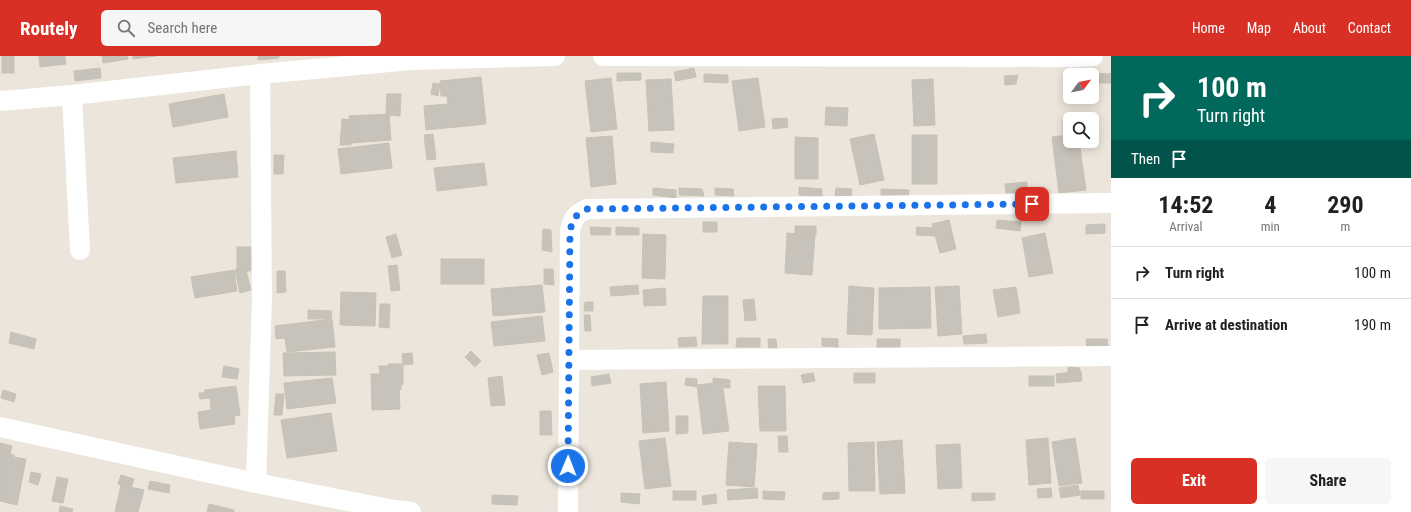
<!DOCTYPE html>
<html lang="en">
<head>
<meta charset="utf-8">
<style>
  :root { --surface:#fff; --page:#f6f6f6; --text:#202124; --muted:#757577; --line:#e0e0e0; --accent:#d93025 }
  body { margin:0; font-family:"Roboto Condensed",sans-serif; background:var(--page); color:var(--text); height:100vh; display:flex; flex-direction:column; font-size:15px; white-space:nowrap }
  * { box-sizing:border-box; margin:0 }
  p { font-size:13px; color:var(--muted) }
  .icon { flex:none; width:22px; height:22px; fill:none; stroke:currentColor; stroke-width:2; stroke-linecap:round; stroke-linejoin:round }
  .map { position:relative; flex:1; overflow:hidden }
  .details { display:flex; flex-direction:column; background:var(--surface); width:300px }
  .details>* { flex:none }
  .top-card { background:#00695c; color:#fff; overflow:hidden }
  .needle { width:26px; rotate:58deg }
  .tools { position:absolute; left:1063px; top:12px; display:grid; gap:8px }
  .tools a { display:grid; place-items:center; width:36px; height:36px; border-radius:6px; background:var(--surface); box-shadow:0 2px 10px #0003; font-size:20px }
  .pin { position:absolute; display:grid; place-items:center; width:34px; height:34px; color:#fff; margin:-17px; border-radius:8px; box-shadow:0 2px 6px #0006 }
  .me { position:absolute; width:44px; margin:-22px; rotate:1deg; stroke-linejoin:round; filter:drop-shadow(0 0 3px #0008) }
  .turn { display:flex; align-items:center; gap:14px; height:84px; padding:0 20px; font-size:18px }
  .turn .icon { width:52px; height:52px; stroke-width:2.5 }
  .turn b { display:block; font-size:28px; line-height:34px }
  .then { display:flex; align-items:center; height:38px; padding:0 20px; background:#0003; gap:8px; font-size:15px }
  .eta { display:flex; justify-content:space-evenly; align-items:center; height:68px; text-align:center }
  .eta b { font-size:24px; font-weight:700; line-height:28px }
  .primary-button { display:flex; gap:8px; margin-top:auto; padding:8px 20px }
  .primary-button a { flex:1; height:46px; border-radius:6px; background:var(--accent); color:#fff; font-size:16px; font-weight:700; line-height:46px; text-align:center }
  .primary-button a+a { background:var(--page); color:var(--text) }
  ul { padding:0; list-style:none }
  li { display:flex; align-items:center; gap:12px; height:52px; padding:0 20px; border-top:1px solid var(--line) }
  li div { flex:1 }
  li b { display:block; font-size:15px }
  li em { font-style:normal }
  header { display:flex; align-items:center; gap:24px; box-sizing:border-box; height:56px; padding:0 20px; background:var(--accent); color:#fff }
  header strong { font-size:19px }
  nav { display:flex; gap:22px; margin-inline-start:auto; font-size:14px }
  .search { width:280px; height:36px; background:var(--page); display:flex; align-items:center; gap:10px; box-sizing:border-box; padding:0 14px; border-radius:6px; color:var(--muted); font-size:15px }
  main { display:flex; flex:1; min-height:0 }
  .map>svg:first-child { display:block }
</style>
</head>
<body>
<header>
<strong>Routely</strong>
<div class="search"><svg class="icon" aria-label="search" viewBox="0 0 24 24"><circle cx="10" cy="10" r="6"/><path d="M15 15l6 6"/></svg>Search here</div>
<nav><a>Home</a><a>Map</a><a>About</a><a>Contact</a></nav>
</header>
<main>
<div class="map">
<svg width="1111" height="456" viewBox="0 0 1111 456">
  <rect width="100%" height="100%" fill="#ece5db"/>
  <!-- building -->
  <g fill="#c7c3ba" stroke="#c8c1b5">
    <rect x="2" y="0" width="12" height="17"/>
    <path d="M39 0H65L66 8 40 11Z"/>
    <path d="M102 0H127L128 3 103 7Z"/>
    <path d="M133 0H156L133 3Z"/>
    <path d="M258 0H279V2L258 4Z"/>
    <path d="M100 12 101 22 75 25 74 15Z"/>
    <path d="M694 12 696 21 676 25 674 16Z"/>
    <path d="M617 17H641V24L617 25Z"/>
    <path d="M1089 17 1111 18V27H1092V19H1089Z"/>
    <path d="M704 18 728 19V27L704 26Z"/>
    <path d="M1018 19 1016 28 1005 29 1004 20Z"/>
    <path d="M481 21 486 68 426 74 424 50 448 48 447 40H441L440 25Z"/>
    <path d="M611 22 617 73 591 76 585 25Z"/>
    <path d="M758 22 765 71 739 75 732 25Z"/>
    <path d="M671 23 674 74 649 75 646 24Z"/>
    <path d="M933 23 935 69 914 70 912 24Z"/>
    <path d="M433 27 440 28 438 40 431 38Z"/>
    <path d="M224 38 228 61 173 71 169 48Z"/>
    <path d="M387 38H401L400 60 386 59Z"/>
    <path d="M826 51 848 52 847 70 825 69Z"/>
    <path d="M389 58 391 84 351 87 349 60Z"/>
    <path d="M787 62 788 71 773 73 772 63Z"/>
    <path d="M342 63 353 64 351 89H340Z"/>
    <rect x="1063" y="65" width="7" height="11"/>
    <path d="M433 78 436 103 427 104 424 79Z"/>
    <path d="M874 78 884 124 860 129 850 83Z"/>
    <rect x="912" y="79" width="25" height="49"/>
    <path d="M1070 79V85H1079L1086 134 1059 137 1052 81Z"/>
    <path d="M612 80 616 128 591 131 586 82Z"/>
    <path d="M795 81 818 82V123H795Z"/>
    <path d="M651 86 674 88 673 97 651 96Z"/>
    <path d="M389 87 392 112 341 118 338 93Z"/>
    <path d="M236 95 238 121 176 127 173 102Z"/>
    <path d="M274 99H284L283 118H274Z"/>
    <path d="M484 107 487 129 437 135 434 112Z"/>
    <path d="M1027 126V136L1006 137 1005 128Z"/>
    <path d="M799 131 822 133V141L799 139Z"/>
    <path d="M653 132 676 134V142L653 139Z"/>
    <path d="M679 132 702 133 704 140 679 139Z"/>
    <path d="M715 132 733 133 734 140 715 139Z"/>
    <path d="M836 132 852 133 851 142H835Z"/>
    <path d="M881 133 909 134 908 142 881 141Z"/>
    <path d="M949 164 956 193 940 197 932 168Z"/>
    <path d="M997 164 1021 166 1020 175 996 172Z"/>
    <rect x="703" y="166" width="14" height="10"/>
    <path d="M1105 168V177L1086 178V169Z"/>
    <path d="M795 170H816V179L795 178Z"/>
    <path d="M590 171 611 172 610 179H591Z"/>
    <path d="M616 171 639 172V179H616Z"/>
    <path d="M917 171 935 172V180L916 179Z"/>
    <path d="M543 173 551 174 552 196 542 194Z"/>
    <path d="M787 177 815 179 812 219 785 217Z"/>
    <path d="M1045 177 1053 217 1029 221 1022 182Z"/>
    <path d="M396 178 402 199 392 202 386 181Z"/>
    <path d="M643 178 666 179 665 223 642 222Z"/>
    <rect x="237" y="191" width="14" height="24"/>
    <rect x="441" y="203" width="43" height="25"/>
    <path d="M397 209 400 234 391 235 388 210Z"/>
    <path d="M245 211 251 234 240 237 235 214Z"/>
    <path d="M544 213H553L554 229 544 228Z"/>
    <path d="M234 214 237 235 195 242 191 221Z"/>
    <path d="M277 215H285L286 236 277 237Z"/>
    <path d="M542 229 545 256 493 260 491 233Z"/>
    <path d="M638 229 639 238 611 240 610 231Z"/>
    <path d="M849 230 874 232 872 279 847 278Z"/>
    <path d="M959 230 962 278 938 280 935 231Z"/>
    <path d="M930 231 931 272 879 273V232Z"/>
    <path d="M1016 231 1020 257 998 261 993 234Z"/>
    <path d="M665 232 666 249 644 250 643 234Z"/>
    <path d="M341 236 376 237 375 270 340 269Z"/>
    <path d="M703 240H728V288H702Z"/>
    <path d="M754 243 756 264 745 265 743 244Z"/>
    <path d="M585 246H593V255H584Z"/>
    <path d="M380 248H390L389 272 379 271Z"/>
    <path d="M308 254 332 255 331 263H308Z"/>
    <path d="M584 259H590L591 275H585Z"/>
    <path d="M542 260 545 285 494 290 491 266Z"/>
    <path d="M332 263 335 291 287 296 285 282 276 283 275 270Z"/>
    <path d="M11 276 36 283 34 293 9 287Z"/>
    <path d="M986 278 987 287 964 288 963 280Z"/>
    <path d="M696 281 697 290 679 291 678 282Z"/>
    <path d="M737 282H760V291H736Z"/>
    <path d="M822 282 838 283V291L822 290Z"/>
    <path d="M768 283H776L777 293H769Z"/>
    <rect x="877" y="283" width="23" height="9"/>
    <path d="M1086 283H1107L1108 292 1087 293Z"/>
    <path d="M471 295 481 305 475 311 465 301Z"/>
    <path d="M335 296 336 319 284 320 283 297Z"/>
    <path d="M412 297 413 308 403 309 402 298Z"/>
    <path d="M549 297 553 316 542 319 537 299Z"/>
    <path d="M389 308H403V328L401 329V333L399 334 400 353 372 354 371 318H380L379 310H388Z"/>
    <path d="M224 310 239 313 237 323 222 321Z"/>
    <path d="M1068 311 1080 312 1079 316H1068Z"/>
    <path d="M1081 315 1082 325 1057 327 1056 318Z"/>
    <path d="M813 317 815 325 803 327 801 319Z"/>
    <rect x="854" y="317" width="21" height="10"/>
    <path d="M609 318 611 327 592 330 591 321Z"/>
    <path d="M502 320 505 349 491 350 488 322Z"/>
    <rect x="1029" y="320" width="25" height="10"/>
    <path d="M332 322 336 347 287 353 284 327Z"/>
    <path d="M686 322 697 323V331L685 329Z"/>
    <path d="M713 322 730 324V332L713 331Z"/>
    <path d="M666 326 669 375 643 377 640 328Z"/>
    <path d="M722 326 729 375 703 378 697 329Z"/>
    <path d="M236 330 240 359 234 360 235 368 200 373 198 356 211 354 210 342 200 343 199 337H204L205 334Z"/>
    <path d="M758 330H785L786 375H760Z"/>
    <path d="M3 334 16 338 14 346 1 342Z"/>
    <path d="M276 338H284L282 359H274Z"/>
    <path d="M540 355H551L552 379H540Z"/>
    <path d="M331 357 337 395 287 402 281 364Z"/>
    <path d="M676 360H688V377L676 378Z"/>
    <path d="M778 380H787L788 396H779Z"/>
    <path d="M665 382 671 430 645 433 639 385Z"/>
    <path d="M1048 382 1051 427 1029 429 1026 384Z"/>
    <path d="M1075 382 1082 427 1059 430 1052 386Z"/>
    <path d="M902 384 905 437 880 438 877 386Z"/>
    <path d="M729 386 757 388 754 431 726 429Z"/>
    <path d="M874 386 875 435H849L848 387Z"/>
    <path d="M0 387 12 390 10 398 14 399V401L26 403 17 449 0 445Z"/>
    <path d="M960 388 962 432 938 433 936 389Z"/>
    <path d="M31 416 41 418 38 429 29 426Z"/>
    <path d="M121 419 134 423 131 432 118 428Z"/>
    <path d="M57 421 68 423 63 447 52 445Z"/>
    <path d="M150 425 170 429 169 437 148 433Z"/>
    <path d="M121 429 144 434 138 456H115Z"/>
    <path d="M1078 429 1080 439 1061 442 1059 432Z"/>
    <path d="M757 432 758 442 728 444 727 434Z"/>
    <path d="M1051 432 1052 441 1038 442 1037 433Z"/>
    <rect x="673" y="435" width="23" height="9"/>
    <path d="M763 435 785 436 784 444 763 443Z"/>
    <rect x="1081" y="435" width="23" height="8"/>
    <path d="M839 436V443L823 444V437Z"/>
    <path d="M621 437 640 438 639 448 621 446Z"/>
    <path d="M972 437H995V444L972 445Z"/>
    <path d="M716 438 717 447 703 449 702 440Z"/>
    <path d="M492 439 518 440 517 449 492 448Z"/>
    <path d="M209 448 234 454V456H207Z"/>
    <path d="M60 450 73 453 72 456H59Z"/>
  </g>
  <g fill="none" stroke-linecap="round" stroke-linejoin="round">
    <!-- minor -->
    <g stroke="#fff" stroke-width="20">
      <path d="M603 0 1076 1 1093 0"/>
      <path d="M72 39 80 194"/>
      <path d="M0 45 72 39 260 18 411 4 555 0"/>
      <path d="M569 304 1111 300"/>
      <path d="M0 371 256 427 394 454 411 456"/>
      <path d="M256 427 262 242 260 18"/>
      <path d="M568 456 570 175C573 162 575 159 587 153L1111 147"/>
    </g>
  </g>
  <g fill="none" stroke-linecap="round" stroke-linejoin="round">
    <!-- route -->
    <path stroke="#1a73e8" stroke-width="7" stroke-dasharray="0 12.6" d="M568 410 570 175C573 162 575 159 587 153L1032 148"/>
  </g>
</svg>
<div class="tools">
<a><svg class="needle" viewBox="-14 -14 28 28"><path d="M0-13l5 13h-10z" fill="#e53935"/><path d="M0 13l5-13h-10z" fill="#757577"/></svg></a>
<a><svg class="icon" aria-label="search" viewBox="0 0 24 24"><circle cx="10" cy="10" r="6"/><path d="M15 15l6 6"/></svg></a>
</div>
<div class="pin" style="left:1032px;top:148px;background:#d93025"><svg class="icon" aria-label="arrive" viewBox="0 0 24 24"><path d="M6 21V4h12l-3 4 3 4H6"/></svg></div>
<svg class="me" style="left:568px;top:410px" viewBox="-20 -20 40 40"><circle r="17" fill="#1a73e8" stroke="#fff" stroke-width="3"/><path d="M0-11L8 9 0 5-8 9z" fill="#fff"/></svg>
</div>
<section class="details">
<div class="top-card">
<div class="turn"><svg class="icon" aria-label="right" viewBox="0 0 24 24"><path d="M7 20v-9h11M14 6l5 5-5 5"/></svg><div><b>100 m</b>Turn right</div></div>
<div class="then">Then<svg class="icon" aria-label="arrive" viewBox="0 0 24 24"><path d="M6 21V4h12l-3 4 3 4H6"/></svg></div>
</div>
<div class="eta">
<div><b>14:52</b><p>Arrival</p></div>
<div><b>4</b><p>min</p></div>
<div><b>290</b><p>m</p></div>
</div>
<ul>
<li><svg class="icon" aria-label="right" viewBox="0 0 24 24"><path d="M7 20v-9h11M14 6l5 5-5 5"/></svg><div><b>Turn right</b></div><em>100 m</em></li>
<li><svg class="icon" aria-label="arrive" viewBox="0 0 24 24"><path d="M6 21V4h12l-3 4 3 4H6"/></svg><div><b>Arrive at destination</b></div><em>190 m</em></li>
</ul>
<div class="primary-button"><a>Exit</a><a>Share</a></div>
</section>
</main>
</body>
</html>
